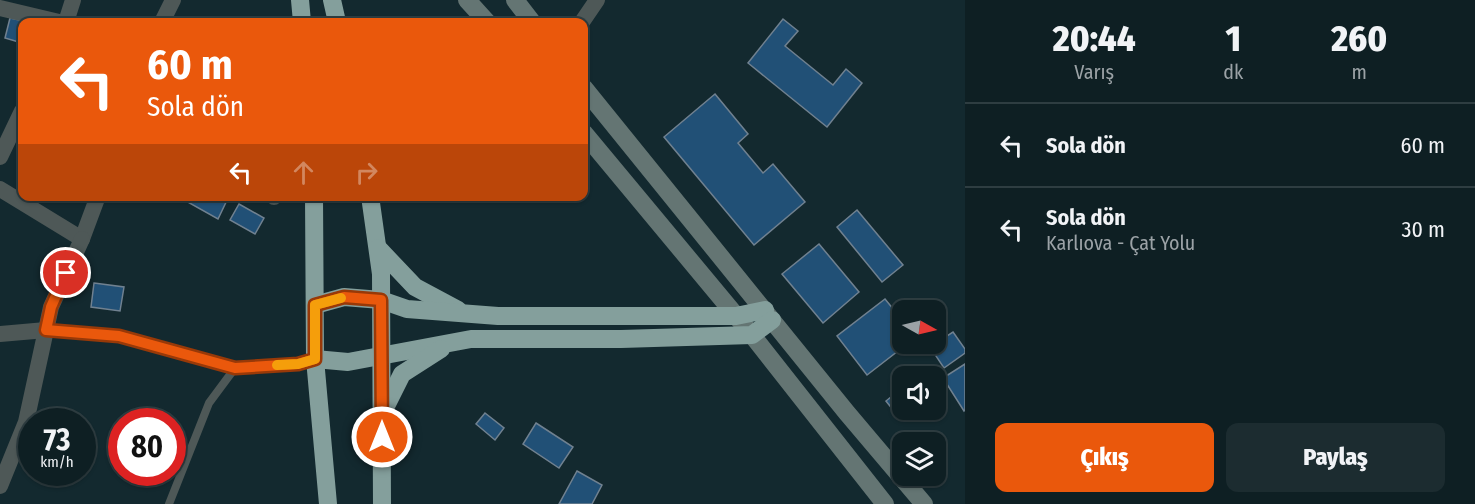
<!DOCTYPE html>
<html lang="tr">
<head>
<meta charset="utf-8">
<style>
  :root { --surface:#0e1f23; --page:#1c2c30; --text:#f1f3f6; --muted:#9ba2a6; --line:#2e3d41; --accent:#ea580c }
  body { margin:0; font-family:"Fira Sans Condensed",sans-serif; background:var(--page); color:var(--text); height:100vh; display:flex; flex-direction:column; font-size:22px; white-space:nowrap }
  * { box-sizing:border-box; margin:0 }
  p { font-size:20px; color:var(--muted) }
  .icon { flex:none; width:33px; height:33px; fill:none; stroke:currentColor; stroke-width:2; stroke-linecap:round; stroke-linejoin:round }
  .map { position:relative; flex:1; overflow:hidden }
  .drawer { display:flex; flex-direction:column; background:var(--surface); width:510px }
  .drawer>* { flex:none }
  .hud { position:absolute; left:18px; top:18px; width:570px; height:183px; border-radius:12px; box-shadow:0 2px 4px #0004,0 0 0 2px var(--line); background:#ea580c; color:#fff; overflow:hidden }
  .needle { width:39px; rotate:98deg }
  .tools { position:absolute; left:892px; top:300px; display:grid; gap:12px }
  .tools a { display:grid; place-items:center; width:54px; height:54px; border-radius:12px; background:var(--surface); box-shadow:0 2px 4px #0004,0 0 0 2px var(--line); font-size:30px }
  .speed { position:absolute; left:18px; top:408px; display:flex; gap:12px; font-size:30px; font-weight:700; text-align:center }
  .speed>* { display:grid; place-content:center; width:78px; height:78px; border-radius:50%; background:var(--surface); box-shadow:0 2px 4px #0004,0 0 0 2px var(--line); line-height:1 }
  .speed small { font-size:15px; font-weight:400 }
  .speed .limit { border:9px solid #d22; background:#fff; color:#111 }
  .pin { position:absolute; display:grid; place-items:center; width:51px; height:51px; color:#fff; margin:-26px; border:3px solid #fff; border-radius:50%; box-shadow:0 2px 6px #0007 }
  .me { position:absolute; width:66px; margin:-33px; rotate:0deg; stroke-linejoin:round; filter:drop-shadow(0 0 4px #0008) }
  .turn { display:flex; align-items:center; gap:21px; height:126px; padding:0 30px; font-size:27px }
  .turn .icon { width:78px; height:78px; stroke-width:2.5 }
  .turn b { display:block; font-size:42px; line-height:51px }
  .lanes { display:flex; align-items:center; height:57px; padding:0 30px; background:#0003; justify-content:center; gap:30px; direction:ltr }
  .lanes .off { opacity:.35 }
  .eta { display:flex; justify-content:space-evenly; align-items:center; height:102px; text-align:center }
  .eta b { font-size:36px; font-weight:800; line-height:42px }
  .action { display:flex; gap:12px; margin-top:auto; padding:12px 30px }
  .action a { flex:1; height:69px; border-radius:12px; background:var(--accent); color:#fff; font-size:24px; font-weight:800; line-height:69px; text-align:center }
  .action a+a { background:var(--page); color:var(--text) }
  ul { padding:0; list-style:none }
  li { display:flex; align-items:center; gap:18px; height:84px; padding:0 30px; border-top:2px solid var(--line) }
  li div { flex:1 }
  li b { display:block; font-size:22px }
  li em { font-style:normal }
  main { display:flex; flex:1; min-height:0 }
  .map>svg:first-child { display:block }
</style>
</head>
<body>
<main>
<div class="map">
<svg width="965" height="504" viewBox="0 0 965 504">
  <rect width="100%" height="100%" fill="#13292f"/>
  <!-- building -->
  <g fill="#215076" stroke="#708190" stroke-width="1.5">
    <path d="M10 18 29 22H22V43L5 38Z"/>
    <path d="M783 19 798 31 785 46 833 85 846 69 862 83 827 127 748 63Z"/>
    <path d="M715 94 748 134 738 143 763 173 773 164 805 202 754 245 664 137Z"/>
    <path d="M177 196H229L218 219Z"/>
    <path d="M239 204 264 218 255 234 230 220Z"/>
    <path d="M857 210 903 265 882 282 837 227Z"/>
    <path d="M819 244 859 292 823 323 782 274Z"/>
    <path d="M94 283 124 287 120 311 91 307Z"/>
    <path d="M885 299 903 321V344H907L867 375 837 336Z"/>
    <path d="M953 332 965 349V353L944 368 930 347Z"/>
    <path d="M965 364V410L964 411 943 378Z"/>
    <path d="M903 387V410H914L901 420 886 401Z"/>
    <path d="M485 413 504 428 495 440 476 424Z"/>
    <path d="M536 423 573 447 559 468 523 444Z"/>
    <path d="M577 471 602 485 592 504H559Z"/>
  </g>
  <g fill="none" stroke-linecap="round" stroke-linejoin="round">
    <!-- lane -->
    <g stroke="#4e5857" stroke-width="8">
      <path d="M46 330 119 336 235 368"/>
      <path d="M169 504 209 403 235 368 298 364 315 359"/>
    </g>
    <!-- street -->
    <g stroke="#4e5857" stroke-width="16">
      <path d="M0 8 59 22"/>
      <path d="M66 22 73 0"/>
      <path d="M162 22 173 0"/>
      <path d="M582 22 597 0"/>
      <path d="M0 157 22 111"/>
      <path d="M0 189 82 239 98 196"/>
      <path d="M274 196V197"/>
      <path d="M0 334 46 330"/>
      <path d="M0 486 26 422 51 307 82 239"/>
    </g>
    <!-- secondary -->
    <g stroke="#647573" stroke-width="18">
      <path d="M467 0 487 22"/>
      <path d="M515 0 532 22"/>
      <path d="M584 88 847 413 924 504"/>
      <path d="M584 133 752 335 885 504"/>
    </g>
    <!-- highway -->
    <g stroke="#849f9c" stroke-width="18">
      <path d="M300 0 302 22"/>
      <path d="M332 0 337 22"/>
      <path d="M314 196 315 359 328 504"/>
      <path d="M370 196 381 274 382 504"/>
      <path d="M378 248 415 287 458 310"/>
      <path d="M315 305 344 297 381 300 407 309 498 316H736L765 310"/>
      <path d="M315 359 348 362 471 339H621L752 335 772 320"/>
      <path d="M384 410 402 374 441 349"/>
    </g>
  </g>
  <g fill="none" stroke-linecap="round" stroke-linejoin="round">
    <defs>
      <path id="route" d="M66 273 51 307 46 330 119 336 235 368 298 364 315 359V305L344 297 381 300 382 437"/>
    </defs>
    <!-- route casing -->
    <use href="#route" stroke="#983908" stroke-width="15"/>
    <!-- route -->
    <use href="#route" stroke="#ea580c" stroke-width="10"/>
    <!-- slow -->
    <path stroke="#f59e0b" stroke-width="10" d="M277 365 298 364 315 359V305L341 298"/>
  </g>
</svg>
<div class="tools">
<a><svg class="needle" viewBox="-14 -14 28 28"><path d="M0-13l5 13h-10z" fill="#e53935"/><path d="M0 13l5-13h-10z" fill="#9ba2a6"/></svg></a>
<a><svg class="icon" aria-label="sound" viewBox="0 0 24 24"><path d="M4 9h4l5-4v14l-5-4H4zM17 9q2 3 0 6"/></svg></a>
<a><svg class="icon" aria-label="layers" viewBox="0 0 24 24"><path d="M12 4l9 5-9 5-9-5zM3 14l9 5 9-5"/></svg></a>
</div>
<div class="speed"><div>73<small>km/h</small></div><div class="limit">80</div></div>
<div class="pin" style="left:66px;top:273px;background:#d93025"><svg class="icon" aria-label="arrive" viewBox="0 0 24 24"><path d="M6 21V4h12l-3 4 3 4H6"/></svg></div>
<svg class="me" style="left:382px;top:437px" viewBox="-20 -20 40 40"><circle r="17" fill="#ea580c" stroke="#fff" stroke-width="3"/><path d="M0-11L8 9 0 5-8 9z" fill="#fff"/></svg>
<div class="hud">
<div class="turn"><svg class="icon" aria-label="left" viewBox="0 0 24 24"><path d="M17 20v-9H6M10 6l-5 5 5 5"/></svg><div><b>60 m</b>Sola dön</div></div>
<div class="lanes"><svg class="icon" aria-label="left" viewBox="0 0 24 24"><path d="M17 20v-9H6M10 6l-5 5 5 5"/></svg><svg class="icon off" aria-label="ahead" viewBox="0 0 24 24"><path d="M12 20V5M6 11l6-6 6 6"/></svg><svg class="icon off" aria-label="right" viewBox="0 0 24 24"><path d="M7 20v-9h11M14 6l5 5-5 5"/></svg></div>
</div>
</div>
<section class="drawer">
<div class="eta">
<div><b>20:44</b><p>Varış</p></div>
<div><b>1</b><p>dk</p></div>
<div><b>260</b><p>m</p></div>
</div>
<ul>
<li><svg class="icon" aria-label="left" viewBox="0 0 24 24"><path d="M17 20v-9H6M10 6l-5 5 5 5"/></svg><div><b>Sola dön</b></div><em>60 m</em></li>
<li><svg class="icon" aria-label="left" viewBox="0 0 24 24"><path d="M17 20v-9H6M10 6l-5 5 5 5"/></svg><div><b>Sola dön</b><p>Karlıova - Çat Yolu</p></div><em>30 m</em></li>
</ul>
<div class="action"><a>Çıkış</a><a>Paylaş</a></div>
</section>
</main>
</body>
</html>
